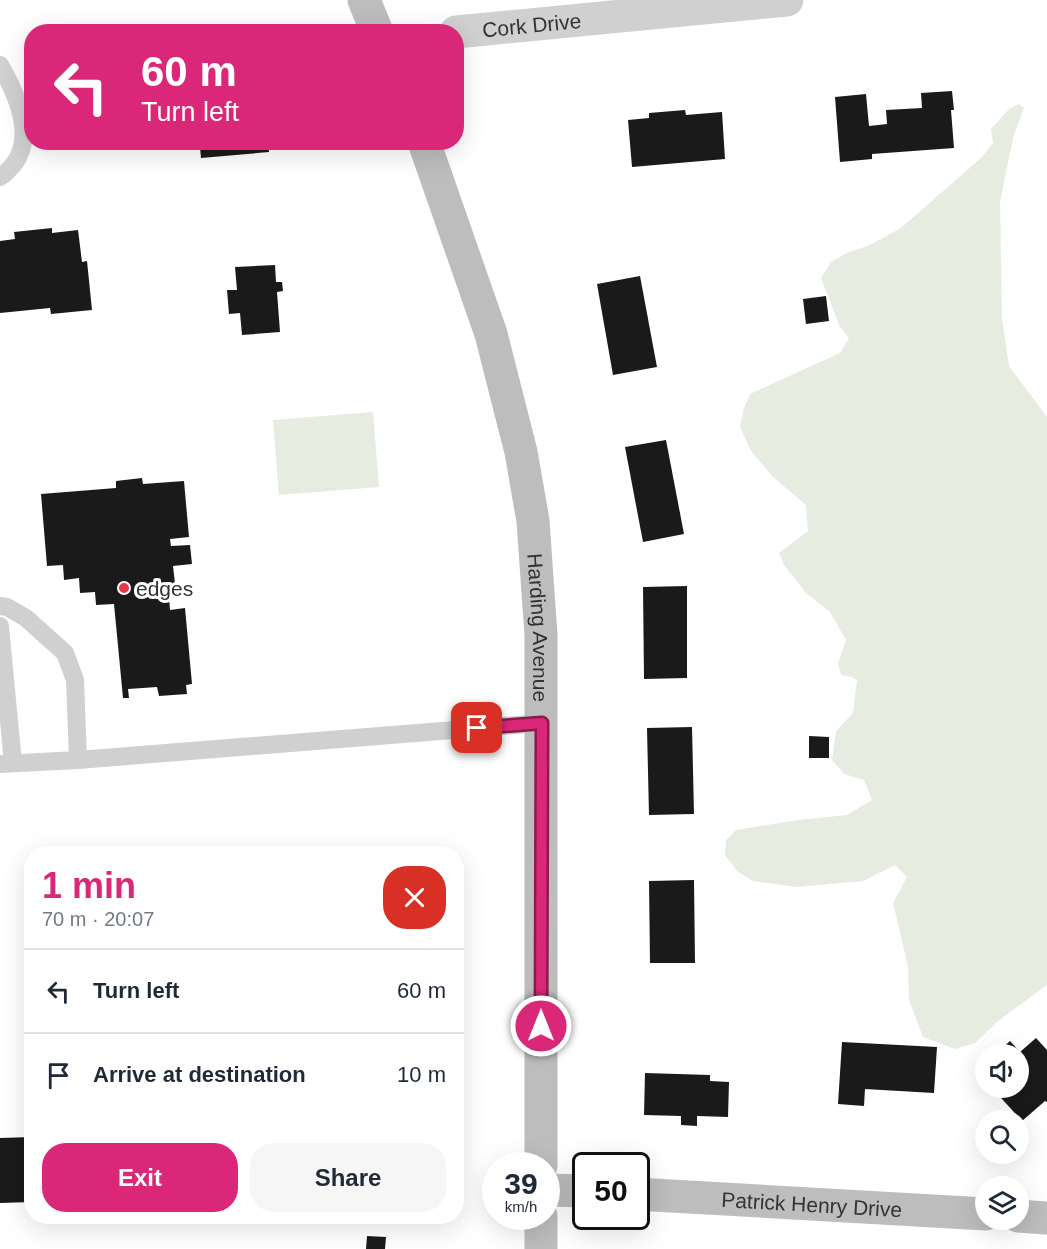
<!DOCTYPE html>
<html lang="en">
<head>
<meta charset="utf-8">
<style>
  :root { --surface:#fff; --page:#f6f6f7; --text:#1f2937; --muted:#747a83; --line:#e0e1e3; --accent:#db2777 }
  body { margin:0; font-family:Helvetica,sans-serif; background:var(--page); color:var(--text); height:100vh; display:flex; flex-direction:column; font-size:22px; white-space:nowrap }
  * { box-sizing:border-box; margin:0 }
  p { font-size:20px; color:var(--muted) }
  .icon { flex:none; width:33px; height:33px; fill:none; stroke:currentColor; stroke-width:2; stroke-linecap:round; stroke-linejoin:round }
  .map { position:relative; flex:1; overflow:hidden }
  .side { position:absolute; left:24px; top:846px; width:440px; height:378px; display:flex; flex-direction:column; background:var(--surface); border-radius:24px; box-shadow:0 6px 24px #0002 }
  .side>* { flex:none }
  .guide { position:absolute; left:24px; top:24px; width:440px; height:126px; border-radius:24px; box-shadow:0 6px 24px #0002; background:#db2777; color:#fff; overflow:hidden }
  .tools { position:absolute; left:975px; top:1044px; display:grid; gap:12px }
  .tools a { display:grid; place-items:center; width:54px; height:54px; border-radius:50%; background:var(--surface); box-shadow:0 6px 24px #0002; font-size:30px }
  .speed { position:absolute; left:482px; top:1152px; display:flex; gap:12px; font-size:30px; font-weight:700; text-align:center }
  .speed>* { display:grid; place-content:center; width:78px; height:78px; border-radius:50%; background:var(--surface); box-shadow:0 6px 24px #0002; line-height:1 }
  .speed small { font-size:15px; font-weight:400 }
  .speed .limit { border:3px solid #111; border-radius:9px; background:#fff; color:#111 }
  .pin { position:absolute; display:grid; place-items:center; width:51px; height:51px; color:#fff; margin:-26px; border-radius:12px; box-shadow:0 3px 9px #0006 }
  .me { position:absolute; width:66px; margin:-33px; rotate:0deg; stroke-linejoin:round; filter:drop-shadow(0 0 4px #0008) }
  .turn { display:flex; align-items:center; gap:21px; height:126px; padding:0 18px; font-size:27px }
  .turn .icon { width:78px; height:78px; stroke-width:2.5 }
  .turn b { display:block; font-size:42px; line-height:51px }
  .round { display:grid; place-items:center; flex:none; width:63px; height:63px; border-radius:24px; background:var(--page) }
  .summary { display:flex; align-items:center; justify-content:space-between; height:102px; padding:0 18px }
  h1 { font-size:36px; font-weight:700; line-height:45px; color:var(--accent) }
  .button { display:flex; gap:12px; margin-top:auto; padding:12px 18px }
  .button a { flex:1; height:69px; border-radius:24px; background:var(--accent); color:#fff; font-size:24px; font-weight:700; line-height:69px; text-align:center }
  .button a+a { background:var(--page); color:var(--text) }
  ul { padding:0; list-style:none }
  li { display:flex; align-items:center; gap:18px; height:84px; padding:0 18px; border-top:2px solid var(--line) }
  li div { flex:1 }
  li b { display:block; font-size:22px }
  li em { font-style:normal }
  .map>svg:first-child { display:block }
</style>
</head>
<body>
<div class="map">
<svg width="1047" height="1249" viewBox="0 0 1047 1249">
  <rect width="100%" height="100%" fill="#fff"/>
  <!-- green -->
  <g fill="#e6ecdf">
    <path d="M1019 104 1024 108 1013 138 1000 202 1002 319 1009 366 1047 417V985L998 1021 975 1043 955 1049 923 1037 909 1000 908 966 893 903 907 877 895 865 863 881 797 887 753 881 737 871 725 855 726 840 736 830 798 820 847 815 872 800 864 780 844 774 832 760 836 731 853 713 857 680 852 677 841 675 838 663 846 640 830 612 806 593 784 565 779 553 808 531 806 505 773 477 751 451 740 427 744 408 750 394 840 353 849 338 840 327 821 278 831 262 847 253 870 245 901 228 981 158 993 143 991 129 1009 109Z"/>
    <path d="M373 412 379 487 279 495 273 420Z"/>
  </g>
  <!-- building -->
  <g fill="#1a1a1a">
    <path d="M952 91 954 110H951L954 148 872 154V159L840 162 835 97 866 94 869 126 887 124 886 110 922 108 921 93Z"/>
    <path d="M685 110 686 115 722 112 725 159 632 167 628 120 649 118V113Z"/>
    <path d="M183 142H268L269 152 201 158 200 147 183 148Z"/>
    <path d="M52 228V233L78 230 82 262 87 261 92 310 51 314 50 308 0 313V241L15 239 14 232Z"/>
    <path d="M275 265 276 282H282L283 291 277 292 280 332 242 335 240 313 229 314 227 290H237L235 267Z"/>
    <path d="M640 276 657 367 613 375 597 284Z"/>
    <path d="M826 296 829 321 806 324 803 299Z"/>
    <path d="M666 440 684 534 643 542 625 447Z"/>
    <path d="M142 478 143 484 184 481 189 537 170 539 171 546 190 545 192 564 173 566 175 584 168 585 170 610 185 608 192 684 186 685 187 694 159 696 157 687 128 689 129 698H123L114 604 96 605 95 592 80 593 79 578 64 580 63 565 47 566 41 494 116 488V481Z"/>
    <path d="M687 586V678L644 679 643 587Z"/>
    <path d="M692 727 694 814 649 815 647 728Z"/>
    <path d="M809 736 829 737V758H809Z"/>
    <path d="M694 880 695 963H650L649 881Z"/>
    <path d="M1036 1038 1047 1050V1102L1045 1101 1022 1121 992 1088H1018V1054H995L1010 1041 1020 1052Z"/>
    <path d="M842 1042 937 1047 934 1093 865 1089 864 1106 838 1104Z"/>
    <path d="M645 1073 710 1075V1081L729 1082 728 1117 697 1116V1126L681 1125V1116L644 1115Z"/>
    <path d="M32 1137V1202L0 1203V1138Z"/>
    <path d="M367 1236 386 1237 385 1249H366Z"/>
  </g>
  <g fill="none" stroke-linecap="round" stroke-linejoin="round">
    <!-- lane -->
    <g stroke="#d0d0d0" stroke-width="18">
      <path d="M0 65C15 91 36 135 14 164 9 169 6 174 0 177"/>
      <path d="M0 606 7 607 26 618 65 653 75 680 78 760"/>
      <path d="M0 626 13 763"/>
      <path d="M0 764 78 760 542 723"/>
    </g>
    <!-- street -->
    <path stroke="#d0d0d0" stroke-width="33" id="s1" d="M456 32 787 0"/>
    <!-- secondary -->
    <g stroke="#bdbdbd" stroke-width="33">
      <path d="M364 0 377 32"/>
      <path id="s2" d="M424 142 491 334 521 452 533 521 541 635V1166"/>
      <path d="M546 1190 585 1191"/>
      <path id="s3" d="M636 1194 986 1214"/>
      <path d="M1018 1216 1047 1218"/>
      <path d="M541 1249V1216"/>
    </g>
  </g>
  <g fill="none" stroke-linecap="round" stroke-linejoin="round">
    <defs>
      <path id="route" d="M477 728 542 723 541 1026"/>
    </defs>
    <!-- route casing -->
    <use href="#route" stroke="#8e194d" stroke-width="15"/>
    <!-- route -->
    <use href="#route" stroke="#db2777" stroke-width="10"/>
  </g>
  <!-- markers -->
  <circle fill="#e63946" stroke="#fff" stroke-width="2" cx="124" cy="588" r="6"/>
  <g text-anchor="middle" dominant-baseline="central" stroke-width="6" stroke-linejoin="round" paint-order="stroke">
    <!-- street labels -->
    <g font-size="21" fill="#333" stroke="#fff">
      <text stroke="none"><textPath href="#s1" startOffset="76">Cork Drive</textPath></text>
      <text stroke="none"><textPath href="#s2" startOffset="502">Harding Avenue</textPath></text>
      <text stroke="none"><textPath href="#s3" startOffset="176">Patrick Henry Drive</textPath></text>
    </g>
    <!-- poi labels -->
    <g font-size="21" fill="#333" stroke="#fff" text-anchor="start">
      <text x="136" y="588">edges</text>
    </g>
  </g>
</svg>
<div class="tools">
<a><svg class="icon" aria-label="sound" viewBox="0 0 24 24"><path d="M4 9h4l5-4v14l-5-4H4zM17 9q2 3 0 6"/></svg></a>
<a><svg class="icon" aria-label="search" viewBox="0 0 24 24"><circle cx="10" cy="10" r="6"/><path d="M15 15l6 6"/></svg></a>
<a><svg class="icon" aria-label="layers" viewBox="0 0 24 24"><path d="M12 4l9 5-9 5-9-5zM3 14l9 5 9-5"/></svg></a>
</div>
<div class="speed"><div>39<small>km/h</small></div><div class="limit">50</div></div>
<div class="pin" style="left:477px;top:728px;background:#d93025"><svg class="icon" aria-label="arrive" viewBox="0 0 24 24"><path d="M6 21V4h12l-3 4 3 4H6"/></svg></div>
<svg class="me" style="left:541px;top:1026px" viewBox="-20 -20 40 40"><circle r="17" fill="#db2777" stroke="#fff" stroke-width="3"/><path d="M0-11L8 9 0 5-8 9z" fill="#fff"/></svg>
<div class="guide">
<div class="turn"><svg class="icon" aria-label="left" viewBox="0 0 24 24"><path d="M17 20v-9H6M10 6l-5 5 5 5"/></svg><div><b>60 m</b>Turn left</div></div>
</div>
<section class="side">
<div class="summary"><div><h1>1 min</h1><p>70 m · 20:07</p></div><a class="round" style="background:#d93025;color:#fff"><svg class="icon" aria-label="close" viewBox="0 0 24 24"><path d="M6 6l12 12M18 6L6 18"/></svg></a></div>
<ul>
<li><svg class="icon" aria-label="left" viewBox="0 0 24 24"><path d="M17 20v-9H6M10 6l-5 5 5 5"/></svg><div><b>Turn left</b></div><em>60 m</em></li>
<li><svg class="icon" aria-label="arrive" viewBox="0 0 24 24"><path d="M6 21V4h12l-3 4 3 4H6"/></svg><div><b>Arrive at destination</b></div><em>10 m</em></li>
</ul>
<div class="button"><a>Exit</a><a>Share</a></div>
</section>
</div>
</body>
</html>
